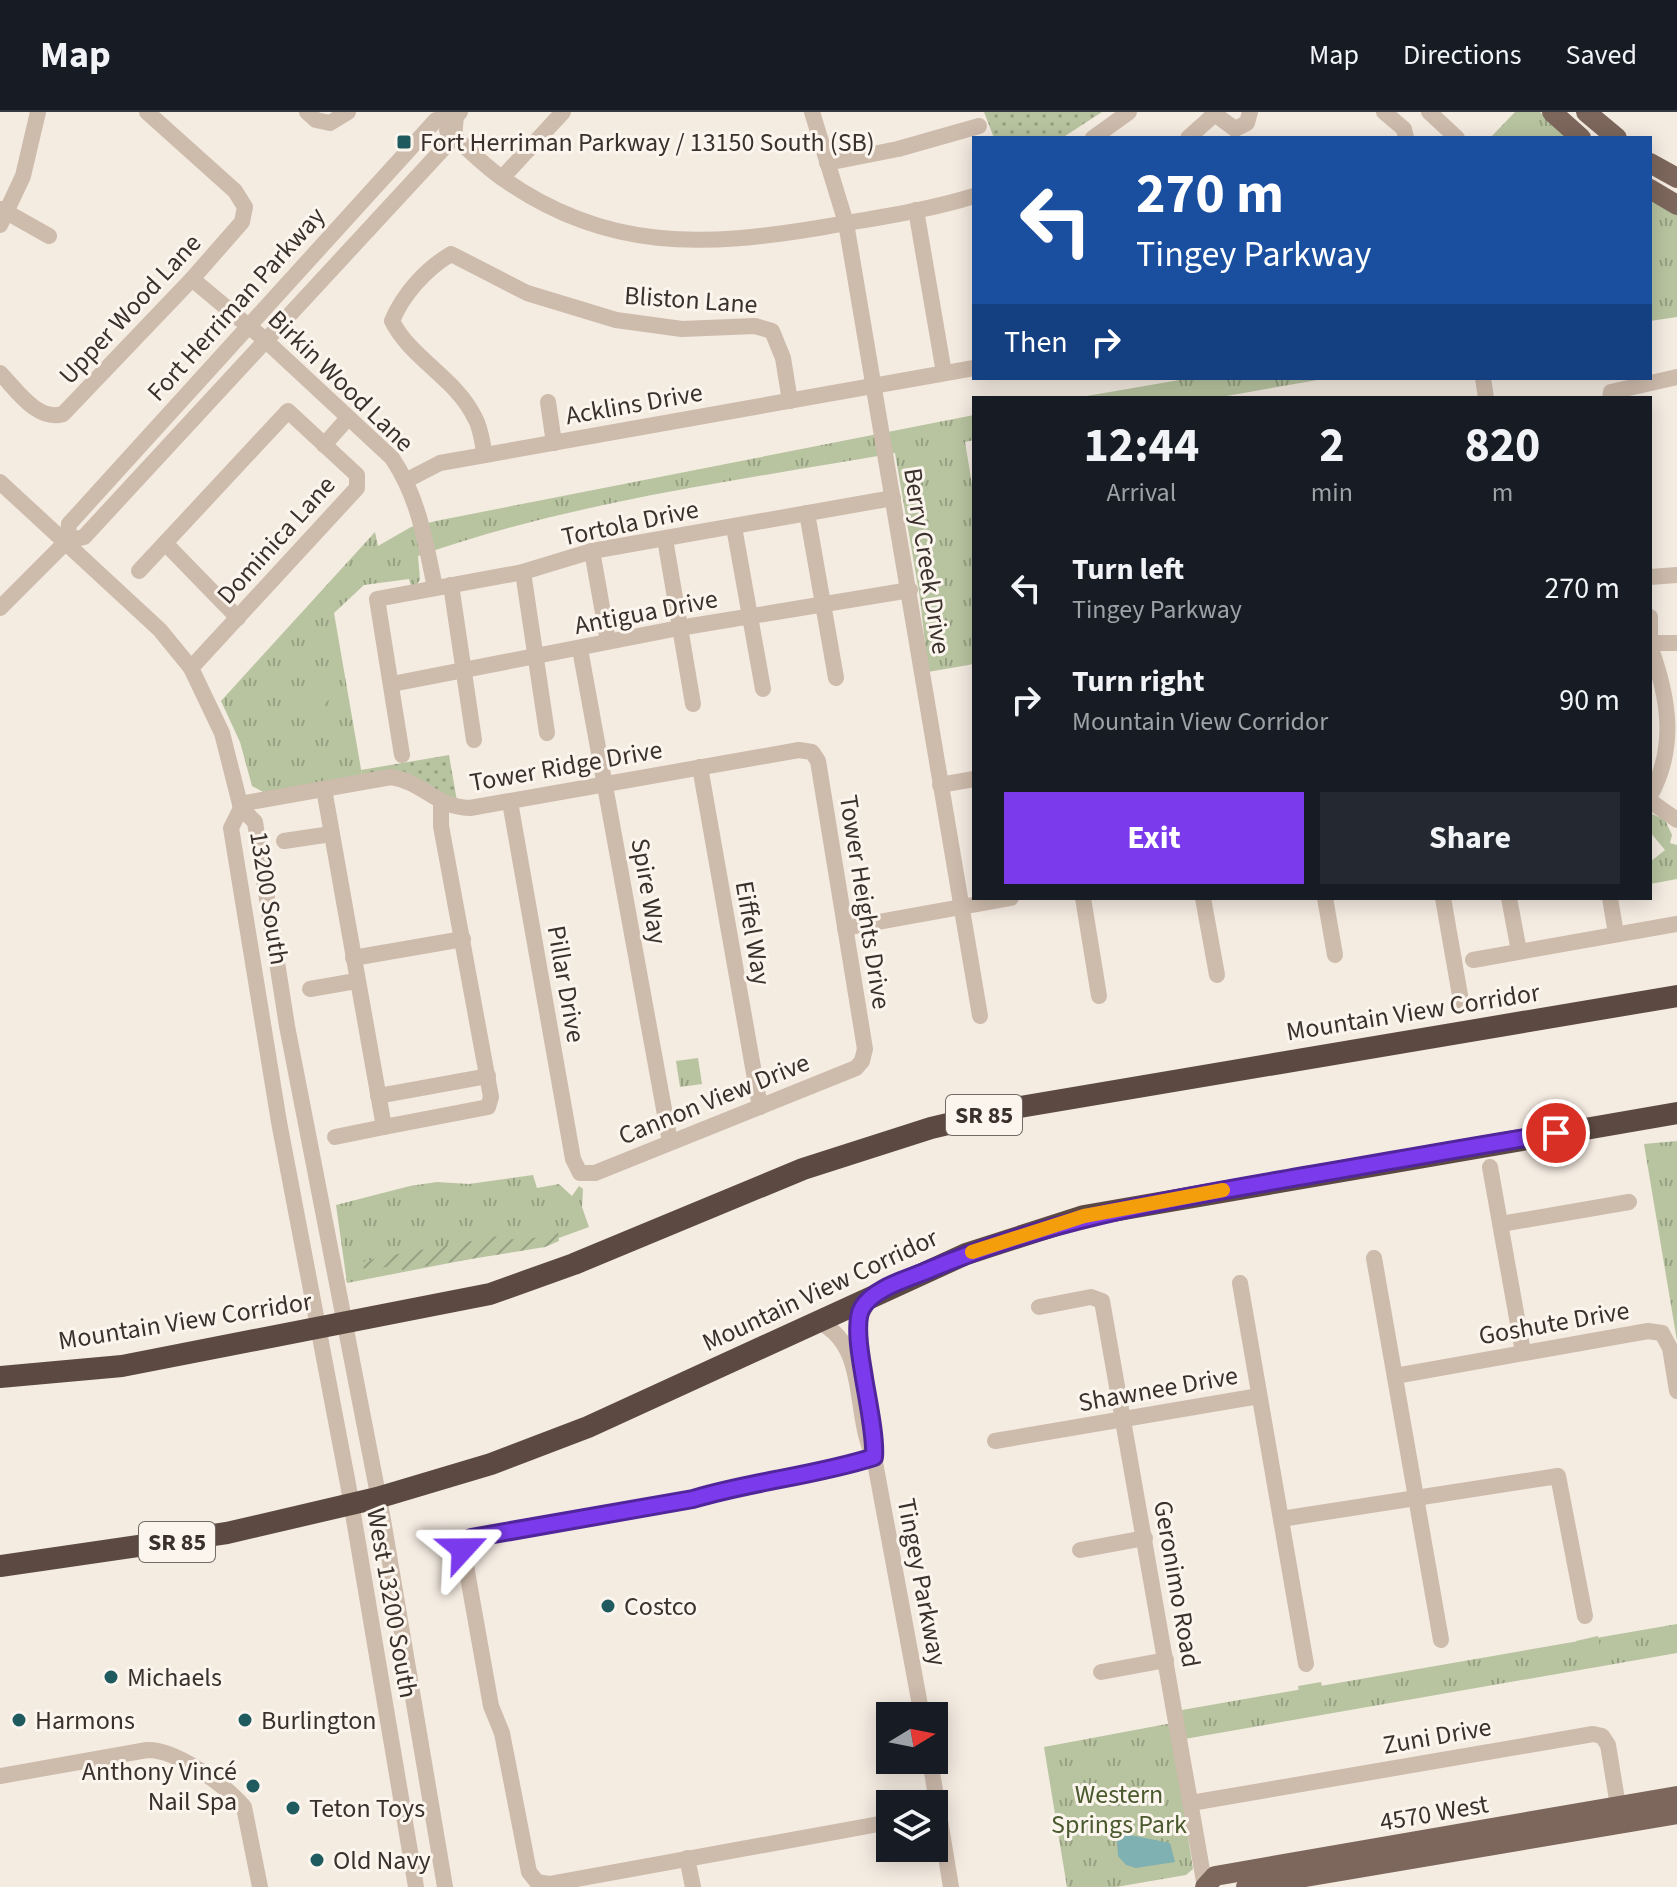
<!DOCTYPE html>
<html lang="en">
<head>
<meta charset="utf-8">
<style>
  :root { --surface:#171b24; --page:#242831; --text:#f1f3f6; --muted:#9ea1a6; --line:#363941; --accent:#7c3aed }
  body { margin:0; font-family:"Source Sans 3",sans-serif; background:var(--page); color:var(--text); height:100vh; display:flex; flex-direction:column; font-size:30px; white-space:nowrap }
  * { box-sizing:border-box; margin:0 }
  p { font-size:26px; color:var(--muted) }
  .icon { flex:none; width:44px; height:44px; fill:none; stroke:currentColor; stroke-width:2; stroke-linecap:round; stroke-linejoin:round }
  .map { position:relative; flex:1; overflow:hidden }
  .sheet { position:absolute; left:972px; top:284px; width:680px; height:504px; display:flex; flex-direction:column; background:var(--surface); border-radius:0px; box-shadow:0 4px 20px #0003 }
  .sheet>* { flex:none }
  .banner { position:absolute; left:972px; top:24px; width:680px; height:244px; border-radius:0px; box-shadow:0 4px 20px #0003; background:#1a4fa0; color:#fff; overflow:hidden }
  .needle { width:52px; rotate:80deg }
  .tools { position:absolute; left:876px; top:1590px; display:grid; gap:16px }
  .tools a { display:grid; place-items:center; width:72px; height:72px; border-radius:0px; background:var(--surface); box-shadow:0 4px 20px #0003; font-size:40px }
  .pin { position:absolute; display:grid; place-items:center; width:68px; height:68px; color:#fff; margin:-34px; border:4px solid #fff; border-radius:50%; box-shadow:0 2px 8px #0007 }
  .me { position:absolute; width:88px; margin:-44px; rotate:66deg; stroke-linejoin:round; filter:drop-shadow(0 0 6px #0008) }
  .turn { display:flex; align-items:center; gap:28px; height:168px; padding:0 32px; font-size:36px }
  .turn .icon { width:104px; height:104px; stroke-width:2.5 }
  .turn b { display:block; font-size:56px; line-height:68px }
  .then { display:flex; align-items:center; height:76px; padding:0 32px; background:#0003; gap:16px; font-size:30px }
  .eta { display:flex; justify-content:space-evenly; align-items:center; height:136px; text-align:center }
  .eta b { font-size:48px; font-weight:700; line-height:56px }
  .cta { display:flex; gap:16px; margin-top:auto; padding:16px 32px }
  .cta a { flex:1; height:92px; border-radius:0px; background:var(--accent); color:#fff; font-size:32px; font-weight:700; line-height:92px; text-align:center }
  .cta a+a { background:var(--page); color:var(--text) }
  ul { padding:0; list-style:none }
  li { display:flex; align-items:center; gap:24px; height:112px; padding:0 32px }
  li div { flex:1 }
  li b { display:block; font-size:30px }
  li em { font-style:normal }
  header { display:flex; align-items:center; gap:48px; box-sizing:border-box; height:112px; padding:0 40px; background:var(--surface); border-bottom:2px solid var(--line) }
  header strong { font-size:38px }
  nav { display:flex; gap:44px; margin-inline-start:auto; font-size:28px }
  .map>svg:first-child { display:block }
</style>
</head>
<body>
<header>
<strong>Map</strong>
<nav><a>Map</a><a>Directions</a><a>Saved</a></nav>
</header>
<div class="map">
<svg width="1677" height="1775" viewBox="0 0 1677 1775">
  <defs>
    <pattern id="grass-dots" width="8" height="8" patternUnits="userSpaceOnUse" patternTransform="scale(2)"><rect width="8" height="8" fill="#b8c4a0"/><path d="M2 2h.1M6 6h.1" fill="none" stroke="#97a083" stroke-width="1.8" stroke-linecap="round"/></pattern>
    <pattern id="park-tufts" width="24" height="20" patternUnits="userSpaceOnUse" patternTransform="scale(2)"><rect width="24" height="20" fill="#b8c4a0"/><path d="M3 7l-1-3M5 7V3M7 7l1-3M15 17l-1-3M17 17v-4M19 17l1-3" fill="none" stroke="#97a083"/></pattern>
    <pattern id="garden-furrows" width="10" height="10" patternUnits="userSpaceOnUse" patternTransform="scale(2)"><rect width="10" height="10" fill="#b8c4a0"/><path d="M-1 1l2-2M0 10L10 0M9 11l2-2" fill="none" stroke="#97a083"/></pattern>
  </defs>
  <rect width="100%" height="100%" fill="#f4ebe1"/>
  <!-- grass -->
  <g fill="url(#grass-dots)">
    <path d="M984 0H1102L1062 26H994Z"/>
    <path d="M449 643 457 689 362 663 361 658Z"/>
  </g>
  <!-- park -->
  <g fill="url(#park-tufts)">
    <path d="M1515 0H1540L1569 26H1490Z"/>
    <path d="M1650 87 1677 102V205L1650 209Z"/>
    <path d="M1191 266H1329L1215 286H1075Z"/>
    <path d="M974 303V328L965 330 974 384V552L928 560 920 486 895 341C735 369 571 390 418 444L420 468 416 473 411 474 409 467 364 473 334 501 362 663 265 681 252 674 240 630 221 589 375 420 378 434 411 415 436 409Z"/>
    <path d="M1650 701 1665 708 1672 723 1670 731 1677 733V767L1650 772V750L1665 738 1650 720Z"/>
    <path d="M698 946 702 972 680 975 676 949Z"/>
    <path d="M1677 1029V1229L1644 1032Z"/>
    <path d="M533 1063 537 1076 559 1072 572 1084 579 1074 583 1077 582 1095 589 1115 537 1134 347 1171 336 1093 410 1074 437 1070 469 1072Z"/>
    <path d="M1677 1512V1541L1173 1629 1193 1757 1186 1763 1116 1775H1067L1044 1635 1183 1609 1182 1598Z"/>
  </g>
  <!-- garden -->
  <path fill="url(#garden-furrows)" d="M558 1120 559 1129 545 1135 402 1158 400 1152 367 1159 358 1151C402 1139 447 1135 491 1125 500 1123 511 1128 521 1128 533 1127 546 1123 558 1120Z"/>
  <!-- pitch -->
  <g fill="#b8c4a0">
    <path d="M310 567 331 585 312 607 292 589Z"/>
    <path d="M1598 1524 1602 1550H1578L1576 1529Z"/>
    <path d="M1321 1570 1325 1592 1302 1596 1298 1574Z"/>
  </g>
  <!-- water -->
  <path fill="#7fb0b2" d="M1125 1722 1170 1731 1175 1750 1136 1756 1126 1753 1118 1744 1117 1728Z"/>
  <g fill="none" stroke-linecap="round" stroke-linejoin="round">
    <!-- minor -->
    <g stroke="#cdbbac" stroke-width="16">
      <path d="M307 0 316 8 330 11 348 0"/>
      <path d="M812 0 846 111 980 904"/>
      <path d="M1212 0 1235 17 1247 11 1250 0"/>
      <path d="M1384 0 1404 17 1406 26"/>
      <path d="M1429 0 1457 26"/>
      <path d="M447 18C465 34 482 52 502 66 606 140 705 135 824 115 874 106 926 99 974 84"/>
      <path d="M1093 26 1129 0"/>
      <path d="M1188 26 1217 0"/>
      <path d="M827 51 898 37 979 14"/>
      <path d="M502 66 563 0"/>
      <path d="M1 97 49 124"/>
      <path d="M916 98 944 261"/>
      <path d="M0 113 23 64 38 0"/>
      <path d="M192 167 264 227 392 346C419 386 425 429 435 475"/>
      <path d="M0 261C16 277 37 310 63 302L192 167 242 110 245 95 235 79 147 0"/>
      <path d="M1483 266 1486 286"/>
      <path d="M1610 286 1611 280 1677 265"/>
      <path d="M548 290 554 331"/>
      <path d="M324 333 348 306"/>
      <path d="M485 343C482 331 481 316 475 306 456 266 411 247 392 209 403 182 426 157 451 142L527 181 616 208 682 217 755 214 772 219 783 246 790 289"/>
      <path d="M407 368 440 351 974 256"/>
      <path d="M0 370 160 518 191 556 222 621 241 696"/>
      <path d="M807 401 836 566"/>
      <path d="M734 415 763 577"/>
      <path d="M665 427 693 592"/>
      <path d="M67 429 84 425 454 25 456 4 460 0"/>
      <path d="M166 432 238 506"/>
      <path d="M592 439 608 529"/>
      <path d="M139 459 288 299 357 363V376L191 556"/>
      <path d="M523 460 547 621"/>
      <path d="M1650 465 1677 463"/>
      <path d="M451 473 474 628"/>
      <path d="M0 496 67 429 69 412 436 8 456 4"/>
      <path d="M1650 505V524"/>
      <path d="M1650 531H1677"/>
      <path d="M1650 534C1669 586 1677 635 1650 684"/>
      <path d="M580 537 670 1030"/>
      <path d="M392 572 679 516 910 478"/>
      <path d="M402 643 377 487 523 460 592 439 893 386"/>
      <path d="M700 655 760 995"/>
      <path d="M940 673 974 667"/>
      <path d="M324 677 384 1015 488 995 491 985 441 714V691"/>
      <path d="M1650 689 1677 708"/>
      <path d="M240 692 391 665C424 670 435 695 470 696L799 638 812 640 818 649 865 937 862 949 856 956 595 1061H580L573 1047 510 690"/>
      <path d="M241 696 255 710 287 914 383 1408 445 1775"/>
      <path d="M241 696 231 716 279 1010 348 1372 416 1775"/>
      <path d="M284 729 331 722"/>
      <path d="M1083 786 1099 884"/>
      <path d="M1203 786 1217 863"/>
      <path d="M1325 786 1335 843"/>
      <path d="M1443 786 1461 889"/>
      <path d="M1509 786 1519 839"/>
      <path d="M1610 786 1616 822"/>
      <path d="M845 816 1011 786"/>
      <path d="M353 846 463 827"/>
      <path d="M1473 848 1677 812"/>
      <path d="M310 877 356 869"/>
      <path d="M378 984 488 964"/>
      <path d="M335 1025 384 1015"/>
      <path d="M1490 1055 1523 1240"/>
      <path d="M1501 1112 1629 1090"/>
      <path d="M1374 1146 1441 1528"/>
      <path d="M1240 1171 1306 1552"/>
      <path d="M1039 1195 1091 1185 1102 1189 1205 1775"/>
      <path d="M819 1210C869 1234 852 1302 874 1345L922 1604"/>
      <path d="M866 1264 857 1212 869 1187"/>
      <path d="M1395 1264 1648 1219 1662 1221 1670 1236 1677 1279"/>
      <path d="M995 1329 1259 1284"/>
      <path d="M874 1345C815 1364 752 1368 693 1387L471 1426 463 1437 491 1594 502 1621 529 1760 537 1770 549 1772 890 1710"/>
      <path d="M1281 1407 1558 1364 1585 1504"/>
      <path d="M1080 1438 1145 1426"/>
      <path d="M1101 1560 1166 1548"/>
      <path d="M930 1648 951 1775"/>
      <path d="M0 1664 147 1638C176 1637 225 1673 244 1695L260 1775"/>
      <path d="M1191 1691 1593 1622 1602 1624 1608 1633 1620 1706"/>
      <path d="M687 1746 693 1775"/>
    </g>
    <!-- major -->
    <g stroke="#7d675c" stroke-width="20">
      <path d="M1552 0 1581 26"/>
      <path d="M1586 0 1617 26"/>
      <path d="M1650 51 1677 66"/>
      <path d="M1650 77 1677 93"/>
      <path d="M1205 1775 1215 1764 1677 1684"/>
      <path d="M1246 1775 1677 1702"/>
    </g>
    <!-- highway -->
    <g stroke="#5c4a42" stroke-width="22">
      <path d="M0 1265 122 1254 490 1182 574 1152 803 1057 931 1016 1020 995 1677 884"/>
      <path d="M0 1454 227 1421 377 1386 491 1352 588 1315 966 1142 1084 1104 1677 1001"/>
    </g>
  </g>
  <g fill="none" stroke-linecap="round" stroke-linejoin="round">
    <defs>
      <path id="route" d="M463 1437 471 1426 693 1387C752 1369 815 1364 874 1345 877 1308 848 1220 862 1196 873 1177 904 1168 924 1160 1043 1109 1160 1089 1287 1067 1376 1052 1466 1035 1556 1021"/>
    </defs>
    <!-- route casing -->
    <use href="#route" stroke="#51269a" stroke-width="20"/>
    <!-- route -->
    <use href="#route" stroke="#7c3aed" stroke-width="14"/>
    <!-- slow -->
    <path stroke="#f59e0b" stroke-width="14" d="M972 1140 1084 1104 1223 1078"/>
  </g>
  <!-- markers -->
  <g fill="#1f5a5e" stroke="#fbf5ee" stroke-width="3">
    <rect x="396" y="22" width="16" height="16" rx="4"/>
    <circle cx="608" cy="1494" r="8"/>
    <circle cx="111" cy="1565" r="8"/>
    <circle cx="19" cy="1608" r="8"/>
    <circle cx="245" cy="1608" r="8"/>
    <circle cx="253" cy="1674" r="8"/>
    <circle cx="293" cy="1696" r="8"/>
    <circle cx="317" cy="1748" r="8"/>
  </g>
  <g text-anchor="middle" dominant-baseline="central" stroke-width="6" stroke-linejoin="round" paint-order="stroke">
    <!-- shield labels -->
    <g fill="#fbf5ee" stroke="#756b66" stroke-width="2">
      <rect x="946" y="983" width="76" height="40" rx="6"/>
      <rect x="139" y="1410" width="76" height="40" rx="6"/>
    </g>
    <g font-size="24" font-weight="bold" fill="#3b302b">
      <text x="984" y="1003">SR 85</text>
      <text x="177" y="1430">SR 85</text>
    </g>
    <!-- poi labels -->
    <g font-size="26" fill="#3b302b" stroke="#fbf5ee" text-anchor="start">
      <text x="420" y="30">Fort Herriman Parkway / 13150 South (SB)</text>
      <text x="624" y="1494">Costco</text>
      <text x="127" y="1565">Michaels</text>
      <text x="35" y="1608">Harmons</text>
      <text x="261" y="1608">Burlington</text>
      <text x="237" y="1659" text-anchor="end">Anthony Vincé<tspan x="237" dy="30">Nail Spa</tspan></text>
      <text x="309" y="1696">Teton Toys</text>
      <text x="333" y="1748">Old Navy</text>
    </g>
    <!-- street labels -->
    <g font-size="26" fill="#3b302b" stroke="#fbf5ee">
      <text transform="translate(691 188) rotate(4)">Bliston Lane</text>
      <text transform="translate(236 192) rotate(-48)">Fort Herriman Parkway</text>
      <text transform="translate(130 197) rotate(-47)">Upper Wood Lane</text>
      <text transform="translate(341 269) rotate(44)">Birkin Wood Lane</text>
      <text transform="translate(634 292) rotate(-10)">Acklins Drive</text>
      <text transform="translate(630 411) rotate(-12)">Tortola Drive</text>
      <text transform="translate(276 428) rotate(-48)">Dominica Lane</text>
      <text transform="translate(927 449) rotate(81)">Berry Creek Drive</text>
      <text transform="translate(646 500) rotate(-11)">Antigua Drive</text>
      <text transform="translate(566 654) rotate(-10)">Tower Ridge Drive</text>
      <text transform="translate(649 779) rotate(80)">Spire Way</text>
      <text transform="translate(269 786) rotate(81)">13200 South</text>
      <text transform="translate(865 790) rotate(81)">Tower Heights Drive</text>
      <text transform="translate(753 821) rotate(80)">Eiffel Way</text>
      <text transform="translate(566 872) rotate(80)">Pillar Drive</text>
      <text transform="translate(1413 900) rotate(-9)">Mountain View Corridor</text>
      <text transform="translate(714 987) rotate(-22)">Cannon View Drive</text>
      <text transform="translate(820 1178) rotate(-25)">Mountain View Corridor</text>
      <text transform="translate(185 1209) rotate(-9)">Mountain View Corridor</text>
      <text transform="translate(1554 1211) rotate(-10)">Goshute Drive</text>
      <text transform="translate(1158 1277) rotate(-10)">Shawnee Drive</text>
      <text transform="translate(922 1470) rotate(79)">Tingey Parkway</text>
      <text transform="translate(1177 1472) rotate(80)">Geronimo Road</text>
      <text transform="translate(392 1491) rotate(80)">West 13200 South</text>
      <text transform="translate(1437 1624) rotate(-10)">Zuni Drive</text>
      <text transform="translate(1434 1701) rotate(-10)">4570 West</text>
    </g>
    <!-- park labels -->
    <g font-size="26" fill="#4a5a2e" stroke="#fbf5ee">
      <text x="1119" y="1682">Western<tspan x="1119" dy="30">Springs Park</tspan></text>
    </g>
  </g>
</svg>
<div class="tools">
<a><svg class="needle" viewBox="-14 -14 28 28"><path d="M0-13l5 13h-10z" fill="#e53935"/><path d="M0 13l5-13h-10z" fill="#9ea1a6"/></svg></a>
<a><svg class="icon" aria-label="layers" viewBox="0 0 24 24"><path d="M12 4l9 5-9 5-9-5zM3 14l9 5 9-5"/></svg></a>
</div>
<div class="pin" style="left:1556px;top:1021px;background:#d93025"><svg class="icon" aria-label="arrive" viewBox="0 0 24 24"><path d="M6 21V4h12l-3 4 3 4H6"/></svg></div>
<svg class="me" style="left:463px;top:1437px" viewBox="-20 -20 40 40"><path d="M0-17L14 15 0 8-14 15z" fill="#7c3aed" stroke="#fff" stroke-width="4"/></svg>
<div class="banner">
<div class="turn"><svg class="icon" aria-label="left" viewBox="0 0 24 24"><path d="M17 20v-9H6M10 6l-5 5 5 5"/></svg><div><b>270 m</b>Tingey Parkway</div></div>
<div class="then">Then<svg class="icon" aria-label="right" viewBox="0 0 24 24"><path d="M7 20v-9h11M14 6l5 5-5 5"/></svg></div>
</div>
<section class="sheet">
<div class="eta">
<div><b>12:44</b><p>Arrival</p></div>
<div><b>2</b><p>min</p></div>
<div><b>820</b><p>m</p></div>
</div>
<ul>
<li><svg class="icon" aria-label="left" viewBox="0 0 24 24"><path d="M17 20v-9H6M10 6l-5 5 5 5"/></svg><div><b>Turn left</b><p>Tingey Parkway</p></div><em>270 m</em></li>
<li><svg class="icon" aria-label="right" viewBox="0 0 24 24"><path d="M7 20v-9h11M14 6l5 5-5 5"/></svg><div><b>Turn right</b><p>Mountain View Corridor</p></div><em>90 m</em></li>
</ul>
<div class="cta"><a>Exit</a><a>Share</a></div>
</section>
</div>
</body>
</html>
